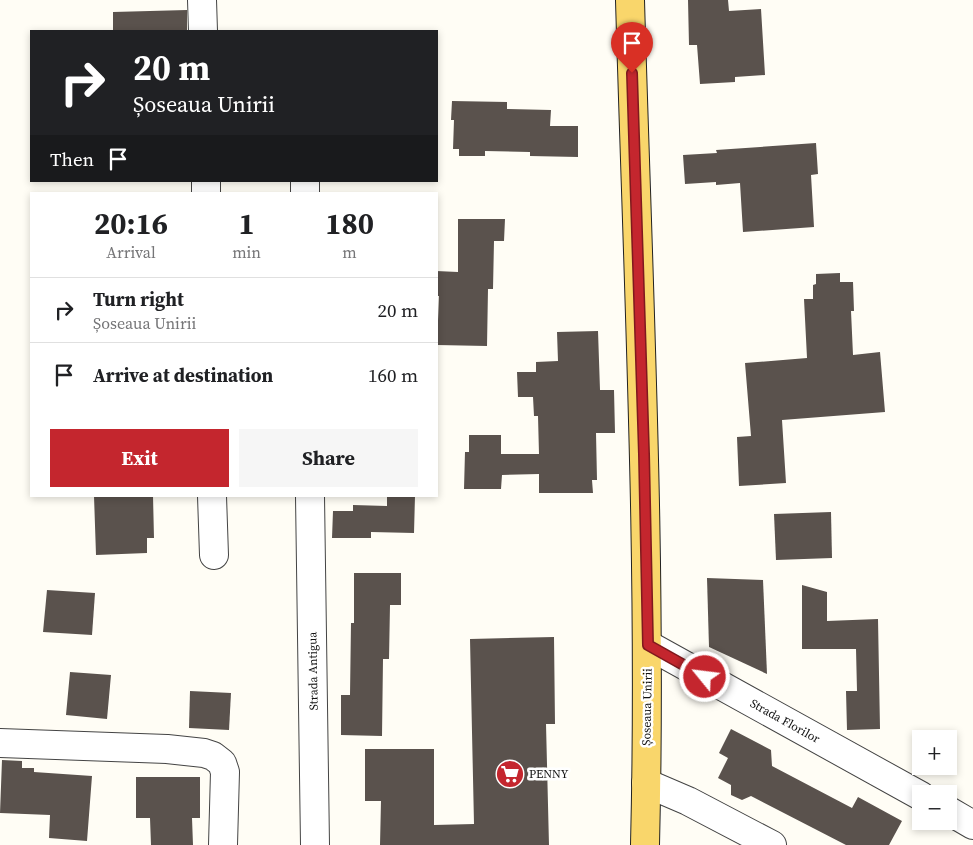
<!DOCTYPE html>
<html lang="en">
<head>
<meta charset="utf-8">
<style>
  :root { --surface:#fff; --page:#f6f6f6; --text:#202124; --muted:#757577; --line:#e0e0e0; --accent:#c4262e }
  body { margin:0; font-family:"Source Serif 4",serif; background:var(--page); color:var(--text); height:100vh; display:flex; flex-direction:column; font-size:19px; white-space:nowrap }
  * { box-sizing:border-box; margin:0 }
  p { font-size:16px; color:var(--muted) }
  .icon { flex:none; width:28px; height:28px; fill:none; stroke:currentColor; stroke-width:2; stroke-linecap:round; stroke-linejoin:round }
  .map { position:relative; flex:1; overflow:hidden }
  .sheet { position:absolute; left:30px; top:192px; width:408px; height:305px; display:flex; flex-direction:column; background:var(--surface); border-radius:0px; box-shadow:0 2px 8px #0003 }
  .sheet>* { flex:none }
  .top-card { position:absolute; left:30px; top:30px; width:408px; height:152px; border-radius:0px; box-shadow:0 2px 8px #0003; background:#202124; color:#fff; overflow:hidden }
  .fabs { position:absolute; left:912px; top:730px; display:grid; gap:10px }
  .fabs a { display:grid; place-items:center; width:45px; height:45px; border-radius:0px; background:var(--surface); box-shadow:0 2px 8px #0003; font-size:25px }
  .pin { position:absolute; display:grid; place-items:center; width:42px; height:42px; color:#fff; margin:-51px -21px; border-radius:50% 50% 50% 0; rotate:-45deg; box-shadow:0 0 5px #0007 }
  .pin .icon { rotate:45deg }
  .me { position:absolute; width:55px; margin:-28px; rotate:299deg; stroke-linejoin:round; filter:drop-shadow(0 0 4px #0008) }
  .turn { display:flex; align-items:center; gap:18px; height:105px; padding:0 20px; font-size:22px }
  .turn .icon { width:65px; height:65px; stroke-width:2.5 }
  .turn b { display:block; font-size:35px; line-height:42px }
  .then { display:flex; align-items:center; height:48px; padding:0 20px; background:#0003; gap:10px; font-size:19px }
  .eta { display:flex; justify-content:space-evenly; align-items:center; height:85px; text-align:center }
  .eta b { font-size:30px; font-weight:700; line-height:35px }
  .button { display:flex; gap:10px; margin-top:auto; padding:10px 20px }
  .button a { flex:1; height:58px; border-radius:0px; background:var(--accent); color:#fff; font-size:20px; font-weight:700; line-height:58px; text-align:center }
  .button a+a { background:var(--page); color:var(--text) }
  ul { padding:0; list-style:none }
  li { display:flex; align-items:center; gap:15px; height:65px; padding:0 20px; border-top:1px solid var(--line) }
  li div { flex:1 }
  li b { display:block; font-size:19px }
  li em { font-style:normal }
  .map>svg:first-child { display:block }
</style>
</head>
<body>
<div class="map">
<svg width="973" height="845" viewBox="0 0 973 845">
  <rect width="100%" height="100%" fill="#fffdf5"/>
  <!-- building -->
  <g fill="#5a524d">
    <path d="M688 0H728L729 11 761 9 765 75 735 77V82L700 84 697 45H689Z"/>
    <path d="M187 10V31H113V12Z"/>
    <path d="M452 101 507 102V109L551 110 550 126H578V157L530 156V152L485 151V156H459V149H453L454 120H451Z"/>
    <path d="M816 143 818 174 811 175 814 227 743 232 740 183 716 185V182L685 184 683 155 717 153 716 150Z"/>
    <path d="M458 219H505L504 241H494L493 289H488L487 346 437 345 439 296H436V271L458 272Z"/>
    <path d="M840 273V282H853L854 311H851L853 355 880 352 885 412 782 420 786 483 739 486 737 437 751 436 745 363 807 358 804 299H813V285L816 284V274Z"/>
    <path d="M598 331 600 390H614L615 433H596L597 480H592L593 493H539V474L502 475 501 489H464L465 452H469V435H501V454H539L538 416H534L533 397H518L517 372H536V362L558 361 557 332Z"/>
    <path d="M94 496H153L154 538H147V553L96 555Z"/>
    <path d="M387 496H415L414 533 371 532V538H332L333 511H353V505L387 506Z"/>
    <path d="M831 512 832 558 776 560 774 514Z"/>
    <path d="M354 573H401V605H390L389 659H383L382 736 341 735V695H350L351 623H354Z"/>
    <path d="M707 578 763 580 767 674 709 647Z"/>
    <path d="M802 585 827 592V621L878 619 880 729 847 730 846 691H857L856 649H802Z"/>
    <path d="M47 590 95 593 92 635 43 632Z"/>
    <path d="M554 637 555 724H546L549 845H380L381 801H365V749H434V825L474 824 470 639Z"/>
    <path d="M70 672 111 675 107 719 66 715Z"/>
    <path d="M190 691 231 693 229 730 189 728Z"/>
    <path d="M731 729 771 750 772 766 852 808 858 797 902 821 889 845H846L751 796 742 800 731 795V785L718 778 728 758 719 753Z"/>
    <path d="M2 760 22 761V768H34V772L92 776 87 841 49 838 50 815 0 813Z"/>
    <path d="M136 777H200V818H192L193 845H151L150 818H136Z"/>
  </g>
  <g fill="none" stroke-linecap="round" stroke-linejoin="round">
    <defs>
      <g id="minor">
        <path d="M202 0 203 31"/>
        <path d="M206 181V194"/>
        <path d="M305 181V194"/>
        <path d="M212 496 214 555"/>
        <path d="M310 496 315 845"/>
        <path d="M648 645 921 796"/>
        <path d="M0 743 167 749 204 753 213 756 222 763 225 772 223 845"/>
        <path d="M646 783 688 801 772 845"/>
        <path d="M949 811 973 825"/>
      </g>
      <path id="major" d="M630 0C638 282 652 563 645 845"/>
    </defs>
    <!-- minor casing -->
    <use href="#minor" stroke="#444" stroke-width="30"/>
    <!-- major casing -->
    <use href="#major" stroke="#222" stroke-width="30"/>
    <!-- minor -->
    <use href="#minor" stroke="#fff" stroke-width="28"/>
    <!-- major -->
    <use href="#major" stroke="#f9d66b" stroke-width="28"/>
  </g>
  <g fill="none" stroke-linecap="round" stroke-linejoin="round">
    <defs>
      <path id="route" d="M632 73 644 454 648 645 705 677"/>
    </defs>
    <!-- route casing -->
    <use href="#route" stroke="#7f191e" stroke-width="12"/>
    <!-- route -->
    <use href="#route" stroke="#c4262e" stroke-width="9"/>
  </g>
  <!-- icons -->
  <defs>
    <symbol id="supermarket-disc" viewBox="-11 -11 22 22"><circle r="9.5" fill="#c4262e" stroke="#fff"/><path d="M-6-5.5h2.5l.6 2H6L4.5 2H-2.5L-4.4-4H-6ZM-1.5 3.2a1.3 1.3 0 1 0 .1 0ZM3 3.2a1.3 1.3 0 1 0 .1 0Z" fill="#fff"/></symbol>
  </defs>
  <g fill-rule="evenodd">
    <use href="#supermarket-disc" x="494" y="758" width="32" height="32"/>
  </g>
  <g text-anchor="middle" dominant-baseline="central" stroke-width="5" stroke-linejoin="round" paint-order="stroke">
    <!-- street labels -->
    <g font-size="12" fill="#111" stroke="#fff">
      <text transform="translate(313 671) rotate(-91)">Strada Antigua</text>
      <text transform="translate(647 707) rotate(-89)">Șoseaua Unirii</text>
      <text transform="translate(785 721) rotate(29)">Strada Florilor</text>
    </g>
    <!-- poi labels -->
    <g font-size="12" fill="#111" stroke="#fff" text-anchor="start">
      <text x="529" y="774">PENNY</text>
    </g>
  </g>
</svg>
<div class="fabs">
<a>+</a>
<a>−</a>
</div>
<div class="pin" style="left:632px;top:73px;background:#d93025"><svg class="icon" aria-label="arrive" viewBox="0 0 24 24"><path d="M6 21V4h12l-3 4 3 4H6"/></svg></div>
<svg class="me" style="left:705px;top:677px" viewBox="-20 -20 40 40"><circle r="17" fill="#c4262e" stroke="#fff" stroke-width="3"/><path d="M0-11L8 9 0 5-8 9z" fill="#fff"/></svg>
<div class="top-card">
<div class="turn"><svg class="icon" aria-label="right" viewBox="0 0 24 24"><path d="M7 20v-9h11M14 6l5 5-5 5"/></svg><div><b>20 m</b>Șoseaua Unirii</div></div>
<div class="then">Then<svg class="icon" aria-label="arrive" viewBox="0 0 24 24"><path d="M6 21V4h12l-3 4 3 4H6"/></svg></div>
</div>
<section class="sheet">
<div class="eta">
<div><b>20:16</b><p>Arrival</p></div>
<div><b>1</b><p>min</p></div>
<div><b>180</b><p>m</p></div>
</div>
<ul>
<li><svg class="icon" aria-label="right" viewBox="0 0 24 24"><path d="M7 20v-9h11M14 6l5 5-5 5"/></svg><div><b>Turn right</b><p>Șoseaua Unirii</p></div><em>20 m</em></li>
<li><svg class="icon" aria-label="arrive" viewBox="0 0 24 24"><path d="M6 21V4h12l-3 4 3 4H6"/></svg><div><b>Arrive at destination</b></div><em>160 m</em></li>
</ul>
<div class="button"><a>Exit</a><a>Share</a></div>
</section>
</div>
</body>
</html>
